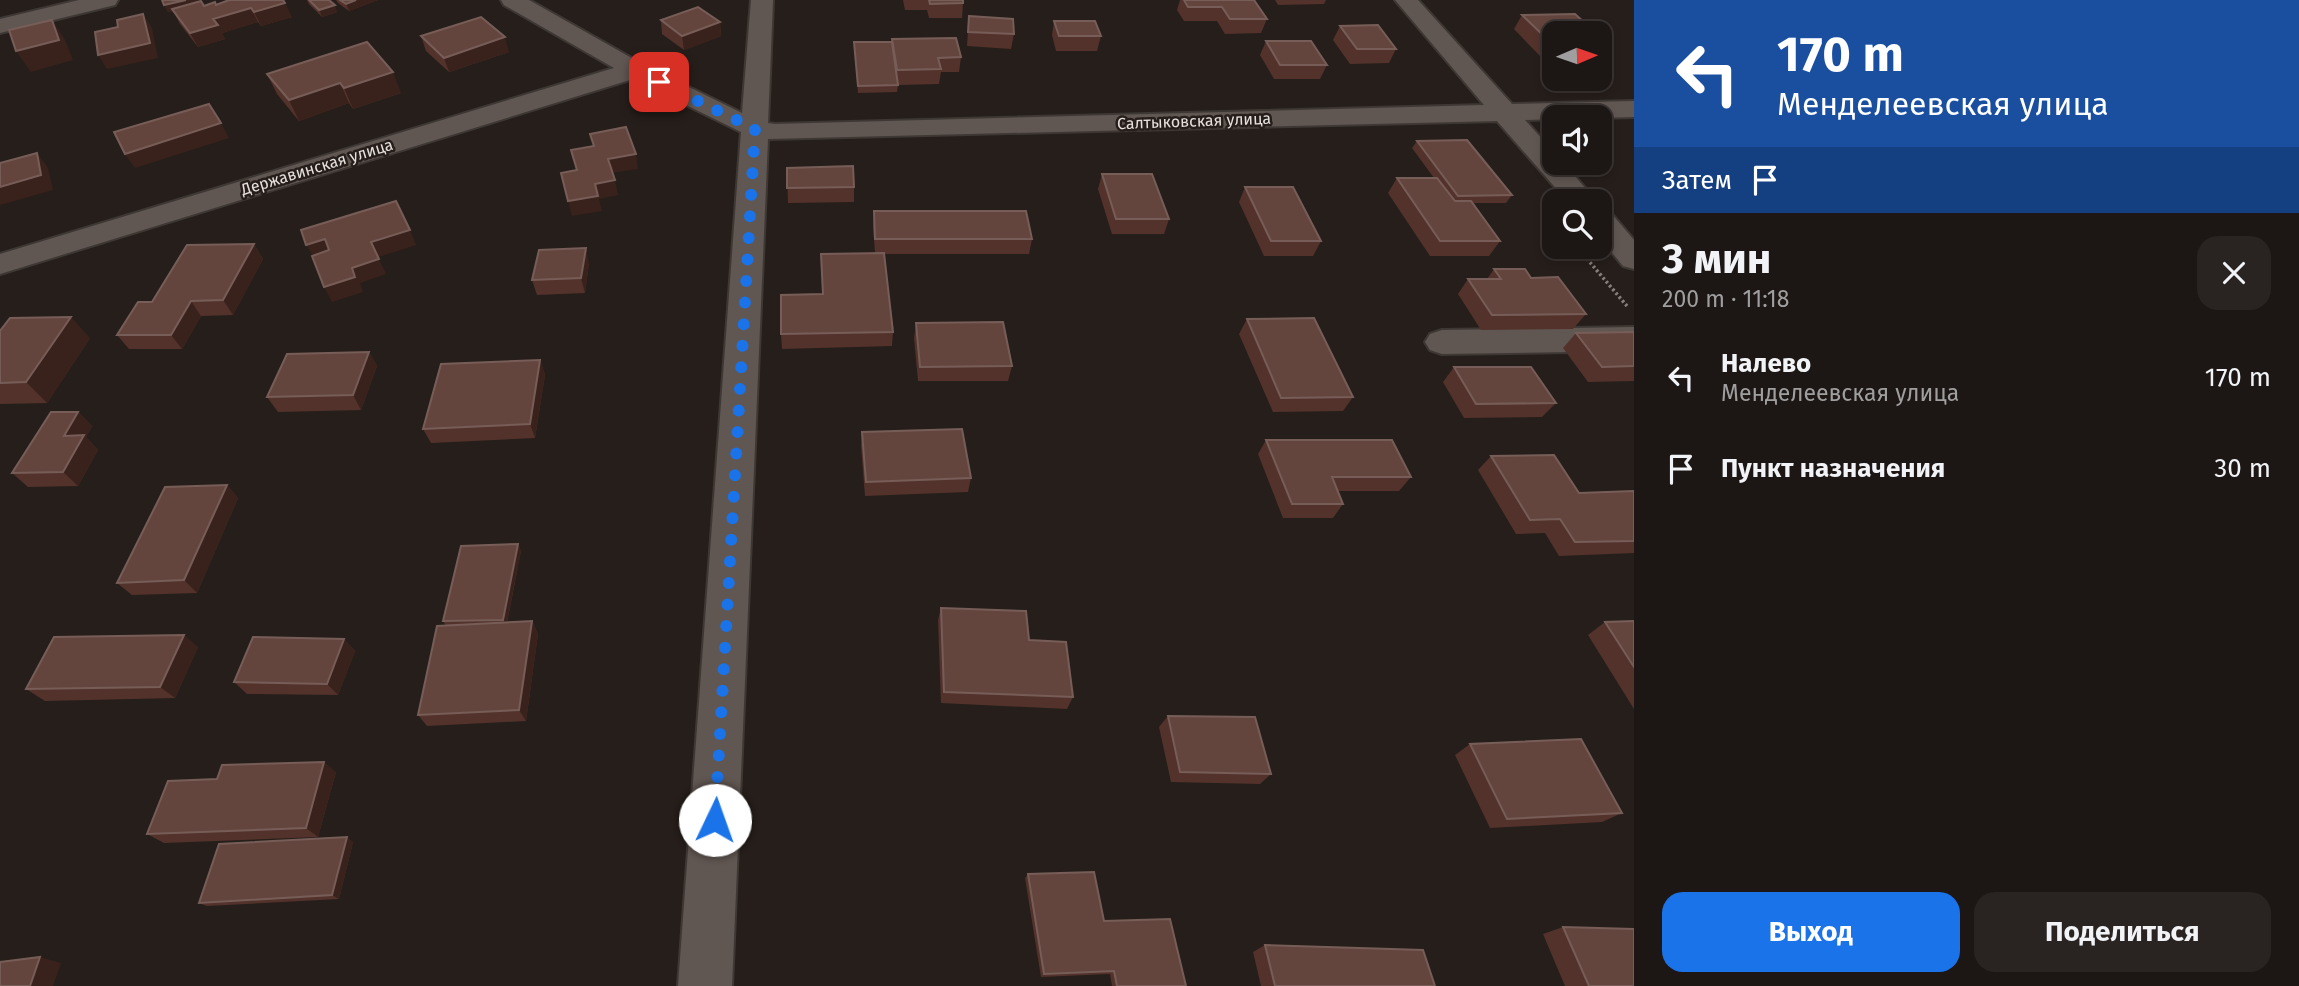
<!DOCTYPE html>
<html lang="ru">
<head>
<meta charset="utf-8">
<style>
  :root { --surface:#1c1614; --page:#292322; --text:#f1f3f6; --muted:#a09fa0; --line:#3a3534; --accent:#1a73e8 }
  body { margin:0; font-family:"Fira Sans",sans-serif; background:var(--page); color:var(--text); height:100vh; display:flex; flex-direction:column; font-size:26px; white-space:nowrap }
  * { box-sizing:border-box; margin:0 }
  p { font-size:23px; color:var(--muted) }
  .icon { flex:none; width:38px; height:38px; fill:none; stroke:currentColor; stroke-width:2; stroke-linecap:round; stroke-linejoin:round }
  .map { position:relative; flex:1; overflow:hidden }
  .drawer { display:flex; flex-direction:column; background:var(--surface); width:665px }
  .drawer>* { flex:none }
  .banner { background:#1a4fa0; color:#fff; overflow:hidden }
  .needle { width:46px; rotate:88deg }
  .fabs { position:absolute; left:1542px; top:21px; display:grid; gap:14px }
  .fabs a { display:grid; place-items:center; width:70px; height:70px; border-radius:14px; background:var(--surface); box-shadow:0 4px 10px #0003,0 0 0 2px var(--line); font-size:35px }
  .pin { position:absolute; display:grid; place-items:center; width:60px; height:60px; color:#fff; margin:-30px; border-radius:14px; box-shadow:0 4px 10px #0006 }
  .me { position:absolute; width:77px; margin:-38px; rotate:3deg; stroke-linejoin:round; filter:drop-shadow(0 0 5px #0008) }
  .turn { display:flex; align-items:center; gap:24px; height:147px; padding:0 28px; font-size:32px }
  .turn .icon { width:91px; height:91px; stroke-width:2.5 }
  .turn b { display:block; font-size:49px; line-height:60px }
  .then { display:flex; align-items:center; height:66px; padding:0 28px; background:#0003; gap:14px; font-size:26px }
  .round { display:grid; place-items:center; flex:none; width:74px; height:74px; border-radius:21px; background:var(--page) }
  .overview { display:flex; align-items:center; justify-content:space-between; height:119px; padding:0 28px }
  h1 { font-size:42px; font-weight:700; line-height:52px }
  .button { display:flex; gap:14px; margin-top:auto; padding:14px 28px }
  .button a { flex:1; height:80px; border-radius:21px; background:var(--accent); color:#fff; font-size:28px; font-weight:700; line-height:80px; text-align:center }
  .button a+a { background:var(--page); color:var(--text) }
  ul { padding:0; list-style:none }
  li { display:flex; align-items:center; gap:21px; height:91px; padding:0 28px }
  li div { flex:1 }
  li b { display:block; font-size:26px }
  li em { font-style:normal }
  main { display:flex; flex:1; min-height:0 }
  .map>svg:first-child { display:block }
</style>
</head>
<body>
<main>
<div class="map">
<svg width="1634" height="986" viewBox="0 0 1634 986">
  <rect width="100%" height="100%" fill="#261e1a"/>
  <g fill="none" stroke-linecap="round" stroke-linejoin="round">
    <defs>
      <g id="minor">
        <path d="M79 0H118L115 5 0 33V19Z"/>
        <path d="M501 0H529L644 65 742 113 751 0H773L768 123 775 124 1484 105 1395 0H1418L1512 104 1634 101V117L1525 120 1554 152V163H1564L1596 201H1567L1497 121 768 139 732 986H678L741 132 633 79 0 274V254L614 68 504 5Z"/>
        <path d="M1600 211 1611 213 1634 240V269L1623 266 1600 238Z"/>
        <path d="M1634 327V351L1442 354 1430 350 1425 342 1430 334 1442 330Z"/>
      </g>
    </defs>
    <!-- minor casing -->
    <use href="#minor" stroke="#3e3835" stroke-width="4"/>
    <!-- path -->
    <path stroke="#867f7c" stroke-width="3.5" stroke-dasharray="2.5 2.5" stroke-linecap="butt" d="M1577 247 1627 306"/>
    <!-- minor -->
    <use href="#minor" fill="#615752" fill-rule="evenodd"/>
  </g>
  <!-- wall -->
  <g fill="#53322b">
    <path d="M229 0 292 17 261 26 258 22 222 33 225 39 198 47 180 24 173 11 168 12 164 5 197 1 204 6 216 5Z"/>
    <path d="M307 0H329L337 12 322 17 309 4Z"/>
    <path d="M336 0H378L349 11 338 3Z"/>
    <path d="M903 0H963V3L962 18H929L927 10H905Z"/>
    <path d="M1180 0H1254L1267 19 1261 33 1225 34 1217 21H1184L1177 10Z"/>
    <path d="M1275 0H1326L1324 4 1278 5Z"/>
    <path d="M1522 15 1554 33V56H1540L1514 29Z"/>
    <path d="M969 16 1014 34 1011 49 967 46Z"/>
    <path d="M661 20 720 22 721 36 684 50 662 34Z"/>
    <path d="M1054 21 1101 36 1097 51H1056L1052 35Z"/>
    <path d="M1340 26 1396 49 1389 63 1350 64 1333 40Z"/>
    <path d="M421 36 509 52 449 72 426 51Z"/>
    <path d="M892 39 961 57 959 72H941L939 84 898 85 897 92 858 93 854 42H892Z"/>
    <path d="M1266 41 1327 65 1320 79H1274L1260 55Z"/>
    <path d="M267 74 401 93 353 109 349 103 299 121 277 94Z"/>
    <path d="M1417 141 1512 195 1506 203H1473L1500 241 1489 256H1430L1388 193 1397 178H1434L1412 148Z"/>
    <path d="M787 168 854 187V202L788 203Z"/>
    <path d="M1102 174 1169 219 1164 234H1112L1098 189Z"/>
    <path d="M1245 187 1321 241 1313 256H1264L1239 202Z"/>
    <path d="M874 211 1032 239 1029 254H884L893 332 892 346 782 349 781 334 822 294 821 254 875 253 873 226Z"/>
    <path d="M254 244 263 259 233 315 201 316 182 349H129L117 335 152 302Z"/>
    <path d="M589 263 585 293 537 295 532 280Z"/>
    <path d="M1494 269 1531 278 1586 314 1573 329 1481 330 1458 294 1468 279H1487Z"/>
    <path d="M1247 319 1353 397 1343 411 1273 412 1239 334Z"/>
    <path d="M916 323 1012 366 1008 381H918L914 338Z"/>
    <path d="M0 331 90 338 47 403 0 404Z"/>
    <path d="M1634 332V381L1588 382 1563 348 1576 333Z"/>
    <path d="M369 352 377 366 361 410 278 412 267 397Z"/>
    <path d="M540 360 545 375 535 438 431 443 423 429Z"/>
    <path d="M1454 367 1556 403 1542 417 1464 418 1443 382Z"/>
    <path d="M78 412 92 426 86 437 98 450 78 486 28 487 12 473Z"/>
    <path d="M862 432 971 478 968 492 865 496 861 446Z"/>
    <path d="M1266 440 1411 477 1399 491H1338L1343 504 1333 518H1283L1258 454Z"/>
    <path d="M1491 456 1579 493 1634 491V553L1559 556 1545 533 1516 534 1478 470Z"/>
    <path d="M227 485 238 498 197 593 132 595 117 583Z"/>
    <path d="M518 544 521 551 507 623 532 621 538 634 526 721 427 726 418 715 446 626 443 621Z"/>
    <path d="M941 608 1029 640 1073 697 1067 709 941 703 938 620Z"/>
    <path d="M1634 621V709L1588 635 1605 622Z"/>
    <path d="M344 639 355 651 338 695 247 694 234 682Z"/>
    <path d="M198 647 175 698 45 701 26 689Z"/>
    <path d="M1168 716 1271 774 1260 784 1171 782 1159 727Z"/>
    <path d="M1470 744 1622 813 1602 822 1490 828 1455 755Z"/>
    <path d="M336 772 318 837 164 843 147 834 217 779Z"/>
    <path d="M353 842 339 899 207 906 199 903Z"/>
    <path d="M1028 874 1104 921 1186 986H1112L1110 974 1041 977 1025 878Z"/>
    <path d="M1563 927 1634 986H1565L1543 934Z"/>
    <path d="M1265 945 1435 986H1261L1253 952Z"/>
  </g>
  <!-- shaded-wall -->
  <g fill="#3a221c">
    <path d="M186 0H201L197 1 199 5 168 12 164 5Z"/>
    <path d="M356 0H378L349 11 346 4Z"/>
    <path d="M285 3 292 17 261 26 254 12Z"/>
    <path d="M335 5 337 12 322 17 319 10Z"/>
    <path d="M251 8 258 22 222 33 225 39 198 47 190 33 213 19Z"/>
    <path d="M143 14 152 28 158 58 107 69 98 55Z"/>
    <path d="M52 20 65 40 73 60 31 72 16 51Z"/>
    <path d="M720 22 721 36 684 50 682 36Z"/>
    <path d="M505 37 509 52 449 72 444 58Z"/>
    <path d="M393 72 401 93 353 109 344 88Z"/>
    <path d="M340 83 349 103 299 121 289 100Z"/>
    <path d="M221 123 229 138 135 168 125 154Z"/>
    <path d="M37 153 48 168 53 190 0 205V187Z"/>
    <path d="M636 154 638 169 611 173 608 159Z"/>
    <path d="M615 180 618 195 599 199 602 211 572 216 568 201 595 184Z"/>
    <path d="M410 230 416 245 378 257 386 274 360 283 363 292 332 302 324 287 352 268 371 242Z"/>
    <path d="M325 239 332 254 315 259 306 245Z"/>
    <path d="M254 244 263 259 233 315 223 300Z"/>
    <path d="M586 248 589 263 585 293 581 278Z"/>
    <path d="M191 301 201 316 182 349 171 335Z"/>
    <path d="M71 317 90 338 47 403 26 382Z"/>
    <path d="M369 352 377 366 361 410 353 395Z"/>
    <path d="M540 360 545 375 535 438 530 424Z"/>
    <path d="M78 412 92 426 86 437 98 450 78 486 63 472 64 436Z"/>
    <path d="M227 485 238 498 197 593 184 580Z"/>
    <path d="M518 544 521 551 506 626 503 620Z"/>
    <path d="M532 621 538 634 526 721 519 710Z"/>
    <path d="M184 635 198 647 175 698 160 687Z"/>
    <path d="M344 639 355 651 338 695 327 684Z"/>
    <path d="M324 762 336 772 318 837 306 828Z"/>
    <path d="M347 837 353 842 339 899 332 895Z"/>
    <path d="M40 957 61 963 53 986H30Z"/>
  </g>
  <!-- building -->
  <g fill="#63453e" stroke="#775d57" stroke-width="2">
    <path d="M162 0H186L164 5Z"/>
    <path d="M229 0H283L285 3 254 12 251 8 213 19 218 25 190 33 172 9 201 1 204 6 215 2 216 5Z"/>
    <path d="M309 0H329L335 5 319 10Z"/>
    <path d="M340 0H356L346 4Z"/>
    <path d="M929 0H963V3L930 4Z"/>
    <path d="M1184 0H1254L1267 19H1230L1222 7H1188Z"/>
    <path d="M698 7 720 22 682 36 661 20Z"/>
    <path d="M143 14 150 43 98 55 95 32 118 27 117 20Z"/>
    <path d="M1575 14 1596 33H1554V42H1550L1522 15Z"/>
    <path d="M969 16 1013 19 1014 34 968 32Z"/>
    <path d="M481 17 505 37 444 58 421 36Z"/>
    <path d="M52 20 59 40 16 51 9 30Z"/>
    <path d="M1054 21H1095L1101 36H1059Z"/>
    <path d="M1378 25 1396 49H1357L1340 26Z"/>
    <path d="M956 38 961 57 938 58 941 69 897 70 892 39Z"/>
    <path d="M1266 41H1311L1327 65H1280Z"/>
    <path d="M367 42 393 72 344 88 340 83 289 100 267 74Z"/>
    <path d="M854 42H892L898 85 858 86Z"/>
    <path d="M209 104 221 123 125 154 114 132Z"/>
    <path d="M626 127 636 154 608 159 615 180 595 184 598 196 568 201 561 173 577 170 571 150 594 146 590 134Z"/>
    <path d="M1467 140 1512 195 1458 196 1417 141Z"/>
    <path d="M37 153 41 175 0 187V163Z"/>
    <path d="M853 166 854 187 787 188V168Z"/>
    <path d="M1102 174H1152L1169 219H1116Z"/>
    <path d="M1397 178H1437L1455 201H1471L1500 241H1440Z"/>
    <path d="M1245 187H1293L1321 241H1271Z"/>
    <path d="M396 201 410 230 371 242 379 259 352 268 355 277 324 287 312 256 329 250 325 239 306 245 301 230Z"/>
    <path d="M874 211H1026L1032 239H875Z"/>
    <path d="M254 244 223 300 191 301 171 335H117L138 302H152L187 245Z"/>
    <path d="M586 248 581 278 532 280 539 250Z"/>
    <path d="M884 253 893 332 781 334V295L823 294 821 254Z"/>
    <path d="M1494 269H1525L1531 278 1558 277 1586 314 1492 315 1468 279H1501Z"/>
    <path d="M71 317 26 382 0 383V331L10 318Z"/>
    <path d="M1314 318 1353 397 1281 398 1247 319Z"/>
    <path d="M1003 322 1012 366 920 367 916 323Z"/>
    <path d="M1634 332V366L1602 367 1576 333Z"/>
    <path d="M369 352 353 395 267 397 287 354Z"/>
    <path d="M540 360 530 424 423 429 441 364Z"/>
    <path d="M1454 367H1531L1556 403 1476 404Z"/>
    <path d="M51 412H78L64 436 84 435 63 472 12 473Z"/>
    <path d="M962 429 971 478 866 482 862 432Z"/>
    <path d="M1266 440H1392L1411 477H1332L1343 504H1292Z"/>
    <path d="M1554 455 1579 493 1634 491V541L1575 542 1560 519 1530 520 1491 456Z"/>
    <path d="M227 485 184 580 117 583 165 487Z"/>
    <path d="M518 544 503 620 443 621 461 546Z"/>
    <path d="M941 608 1026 611 1029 640 1066 642 1073 697 944 692Z"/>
    <path d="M532 621 519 710 418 715 437 626Z"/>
    <path d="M1634 621V667L1605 622Z"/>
    <path d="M184 635 160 687 26 689 54 637Z"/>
    <path d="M253 637 344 639 327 684 234 682Z"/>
    <path d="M1168 716 1255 717 1271 774 1180 772Z"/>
    <path d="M1581 739 1622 813 1507 819 1470 744Z"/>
    <path d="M324 762 306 828 147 834 168 781 217 779 222 765Z"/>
    <path d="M347 837 332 895 199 903 219 844Z"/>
    <path d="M1094 872 1104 921 1170 919 1186 986H1117L1114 971 1044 974 1028 874Z"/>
    <path d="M1563 927 1634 929V986H1589Z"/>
    <path d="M1265 945 1423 950 1435 986H1275Z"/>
    <path d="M40 957 30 986H0V962Z"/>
  </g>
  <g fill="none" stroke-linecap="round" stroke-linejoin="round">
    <!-- route -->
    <path stroke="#1a73e8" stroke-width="12" stroke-dasharray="0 21.6" d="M659 82 755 129 715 820"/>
  </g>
  <g text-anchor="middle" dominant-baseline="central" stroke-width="5" stroke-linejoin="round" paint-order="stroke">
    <!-- far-street labels -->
    <g font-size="16" fill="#e6e0dd" stroke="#261e1a">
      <text transform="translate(1194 121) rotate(-2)">Салтыковская улица</text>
      <text transform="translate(317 167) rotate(-17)">Державинская улица</text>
    </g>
  </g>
</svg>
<div class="fabs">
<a><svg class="needle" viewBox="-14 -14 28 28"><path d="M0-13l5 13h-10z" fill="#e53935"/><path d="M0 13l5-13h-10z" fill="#a09fa0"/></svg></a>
<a><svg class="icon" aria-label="sound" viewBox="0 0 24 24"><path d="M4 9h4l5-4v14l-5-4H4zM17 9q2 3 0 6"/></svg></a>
<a><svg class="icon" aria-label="search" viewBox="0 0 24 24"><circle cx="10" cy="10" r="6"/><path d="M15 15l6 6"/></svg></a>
</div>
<div class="pin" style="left:659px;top:82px;background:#d93025"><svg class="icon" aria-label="arrive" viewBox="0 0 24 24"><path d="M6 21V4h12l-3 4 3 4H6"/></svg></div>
<svg class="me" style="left:715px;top:820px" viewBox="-20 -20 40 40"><circle r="19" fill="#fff"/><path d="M0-13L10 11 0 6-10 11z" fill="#1a73e8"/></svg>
</div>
<section class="drawer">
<div class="banner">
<div class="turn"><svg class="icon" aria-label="left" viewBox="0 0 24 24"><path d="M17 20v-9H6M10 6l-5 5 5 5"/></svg><div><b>170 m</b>Менделеевская улица</div></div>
<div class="then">Затем<svg class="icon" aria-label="arrive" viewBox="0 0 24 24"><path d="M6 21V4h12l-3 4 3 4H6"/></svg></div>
</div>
<div class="overview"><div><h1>3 мин</h1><p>200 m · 11:18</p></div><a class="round"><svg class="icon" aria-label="close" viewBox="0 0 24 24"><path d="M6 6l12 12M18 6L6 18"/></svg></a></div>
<ul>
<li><svg class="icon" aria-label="left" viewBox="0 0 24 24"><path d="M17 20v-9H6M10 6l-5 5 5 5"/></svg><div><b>Налево</b><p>Менделеевская улица</p></div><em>170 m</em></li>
<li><svg class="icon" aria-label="arrive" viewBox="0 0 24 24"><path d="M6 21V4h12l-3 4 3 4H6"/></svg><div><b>Пункт назначения</b></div><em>30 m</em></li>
</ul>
<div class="button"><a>Выход</a><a>Поделиться</a></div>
</section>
</main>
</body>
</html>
